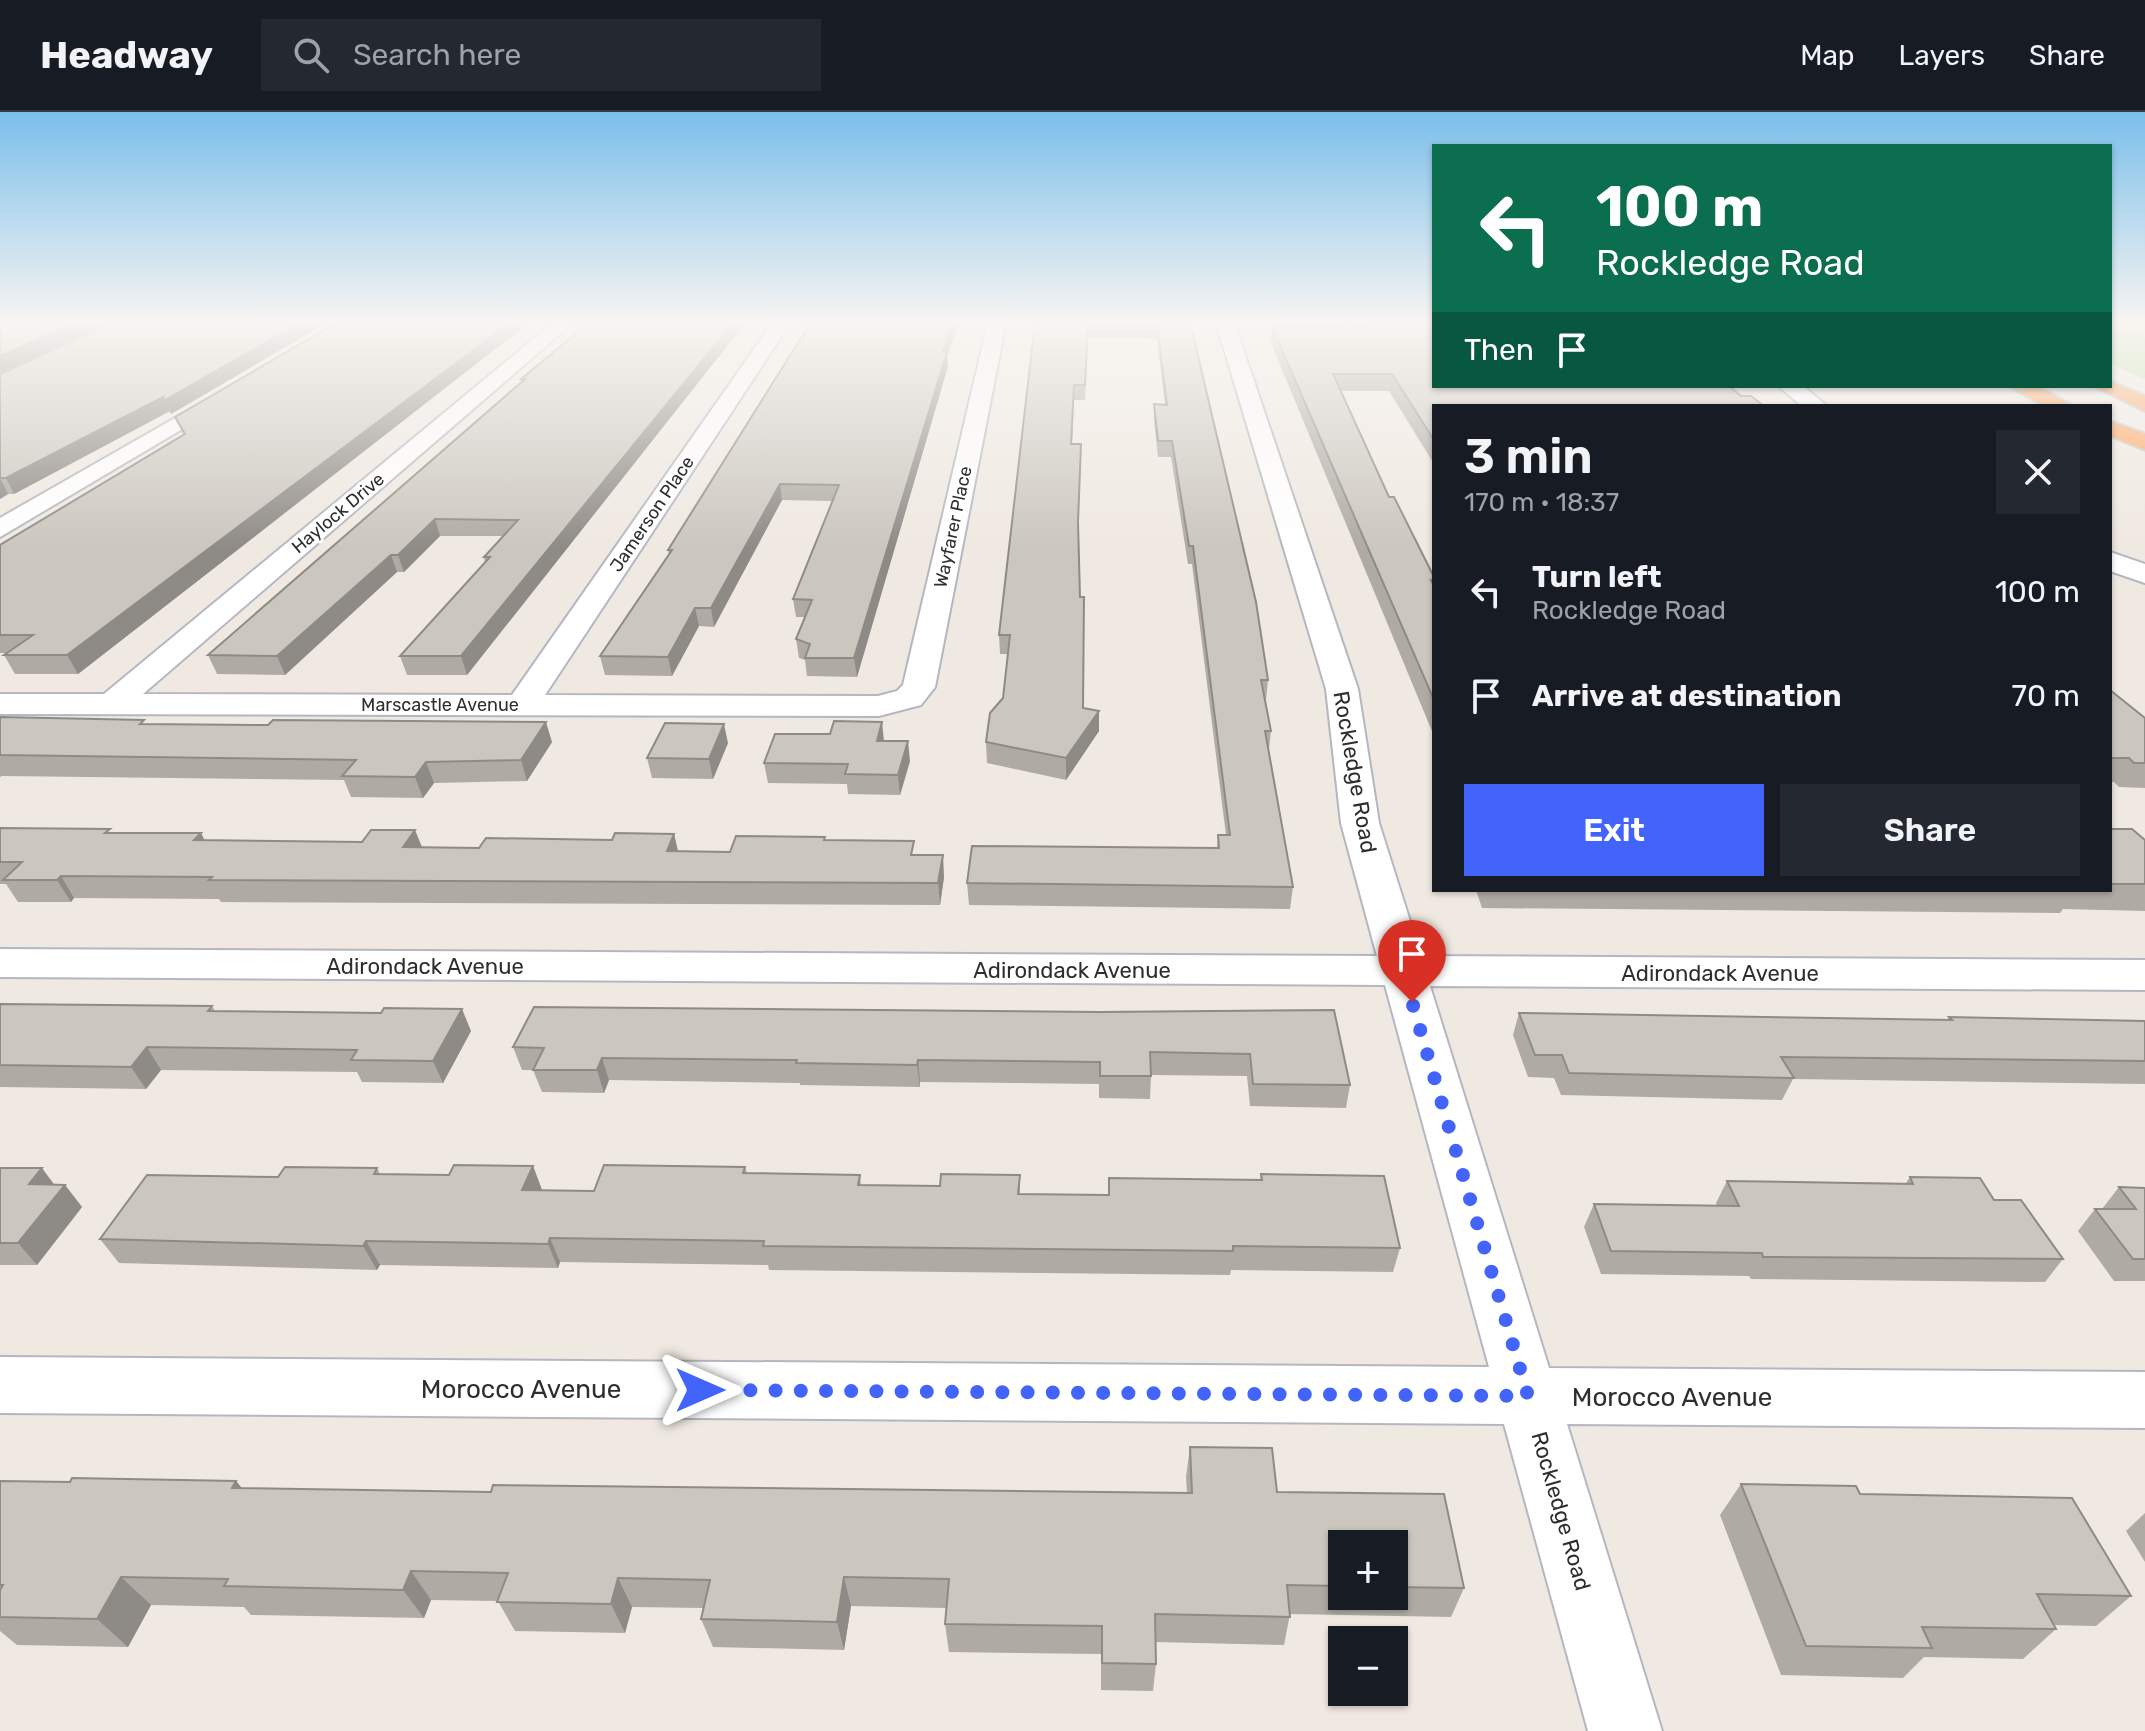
<!DOCTYPE html>
<html lang="en">
<head>
<meta charset="utf-8">
<style>
  :root { --surface:#171b24; --page:#242831; --text:#f1f3f6; --muted:#9ea1a6; --line:#363941; --accent:#4264fb }
  body { margin:0; font-family:Rubik,sans-serif; background:var(--page); color:var(--text); height:100vh; display:flex; flex-direction:column; font-size:30px; white-space:nowrap }
  * { box-sizing:border-box; margin:0 }
  p { font-size:26px; color:var(--muted) }
  .icon { flex:none; width:44px; height:44px; fill:none; stroke:currentColor; stroke-width:2; stroke-linecap:round; stroke-linejoin:round }
  .map { position:relative; flex:1; overflow:hidden }
  .side { position:absolute; left:1432px; top:292px; width:680px; height:488px; display:flex; flex-direction:column; background:var(--surface); border-radius:0px; box-shadow:0 2px 6px #0004 }
  .side>* { flex:none }
  .guide { position:absolute; left:1432px; top:32px; width:680px; height:244px; border-radius:0px; box-shadow:0 2px 6px #0004; background:#0b6e4f; color:#fff; overflow:hidden }
  .controls { position:absolute; left:1328px; top:1418px; display:grid; gap:16px }
  .controls a { display:grid; place-items:center; width:80px; height:80px; border-radius:0px; background:var(--surface); box-shadow:0 2px 6px #0004; font-size:40px }
  .pin { position:absolute; display:grid; place-items:center; width:68px; height:68px; color:#fff; margin:-82px -34px; border-radius:50% 50% 50% 0; rotate:-45deg; box-shadow:0 0 8px #0007 }
  .pin .icon { rotate:45deg }
  .me { position:absolute; width:88px; margin:-44px; rotate:90deg; stroke-linejoin:round; filter:drop-shadow(0 0 6px #0008) }
  .turn { display:flex; align-items:center; gap:28px; height:168px; padding:0 32px; font-size:36px }
  .turn .icon { width:104px; height:104px; stroke-width:2.5 }
  .turn b { display:block; font-size:56px; line-height:68px }
  .then { display:flex; align-items:center; height:76px; padding:0 32px; background:#0003; gap:16px; font-size:30px }
  .round { display:grid; place-items:center; flex:none; width:84px; height:84px; border-radius:0px; background:var(--page) }
  .overview { display:flex; align-items:center; justify-content:space-between; height:136px; padding:0 32px }
  h1 { font-size:48px; font-weight:600; line-height:60px }
  .button { display:flex; gap:16px; margin-top:auto; padding:16px 32px }
  .button a { flex:1; height:92px; border-radius:0px; background:var(--accent); color:#fff; font-size:32px; font-weight:600; line-height:92px; text-align:center }
  .button a+a { background:var(--page); color:var(--text) }
  ul { padding:0; list-style:none }
  li { display:flex; align-items:center; gap:24px; height:104px; padding:0 32px }
  li div { flex:1 }
  li b { display:block; font-size:30px }
  li em { font-style:normal }
  header { display:flex; align-items:center; gap:48px; box-sizing:border-box; height:112px; padding:0 40px; background:var(--surface); border-bottom:2px solid var(--line) }
  header strong { font-size:38px }
  nav { display:flex; gap:44px; margin-inline-start:auto; font-size:28px }
  .search { width:560px; height:72px; background:var(--page); display:flex; align-items:center; gap:20px; box-sizing:border-box; padding:0 28px; border-radius:0px; color:var(--muted); font-size:30px }
  .map>svg:first-child { display:block }
</style>
</head>
<body>
<header>
<strong>Headway</strong>
<div class="search"><svg class="icon" aria-label="search" viewBox="0 0 24 24"><circle cx="10" cy="10" r="6"/><path d="M15 15l6 6"/></svg>Search here</div>
<nav><a>Map</a><a>Layers</a><a>Share</a></nav>
</header>
<div class="map">
<svg width="2145" height="1619" viewBox="0 0 2145 1619">
  <rect width="100%" height="100%" fill="#efe9e1"/>
  <!-- green -->
  <path fill="#b6e59e" d="M2110 210H2145V267L2110 252Z"/>
  <g fill="none" stroke-linecap="round" stroke-linejoin="round">
    <defs>
      <g id="street">
        <path d="M554 210H574L143 582 512 583 773 210H791L545 583 878 584 897 579 903 573 988 210H1006L935 575 921 593 879 604 0 602V582H104Z"/>
        <path d="M1216 210H1234L1358 577 1379 711 1421 844 2145 848V878L1430 874 1549 1256 2145 1260V1316L1567 1312 1662 1619H1588L1504 1312 0 1301V1245L1489 1255 1385 873 0 865V837L1377 844 1341 711 1326 577Z"/>
        <path d="M226 277 233 279 236 283 233 287 0 425V406Z"/>
      </g>
      <g id="secondary">
        <path d="M1778 274H1803L1827 294H1802Z"/>
        <path d="M2110 440 2145 452V471L2110 459Z"/>
      </g>
      <g id="highway">
        <path d="M2110 269 2145 284V299L2093 274H2110Z"/>
        <path d="M2009 274H2037L2073 294H2044Z"/>
        <path d="M2110 309 2145 322V338L2110 324Z"/>
      </g>
    </defs>
    <!-- street casing -->
    <use href="#street" stroke="#b4b7c1" stroke-width="4"/>
    <!-- secondary casing -->
    <use href="#secondary" stroke="#b4b7c1" stroke-width="4"/>
    <!-- highway casing -->
    <use href="#highway" stroke="#c9c9c9" stroke-width="4"/>
    <!-- street -->
    <use href="#street" fill="#fff" fill-rule="evenodd"/>
    <!-- secondary -->
    <use href="#secondary" fill="#fff" fill-rule="evenodd"/>
    <!-- highway -->
    <use href="#highway" fill="#ffa35c" fill-rule="evenodd"/>
  </g>
  <!-- wall -->
  <g fill="#afaba4" fill-rule="evenodd">
    <path d="M113 210H328L171 302 170 299 14 382H8L0 387V262Z"/>
    <path d="M338 210H530L78 562H15L4 543 6 541H0V433L183 322 175 305Z"/>
    <path d="M590 210H746L467 563H407L400 544 485 450 484 445 502 424H440L404 460H397L285 563 217 562 208 543 522 270 521 267Z"/>
    <path d="M811 210H959L947 244 948 254 857 565 807 564 805 548 799 546 796 527 805 505H796L793 487 833 389 782 388 714 515 699 514 672 564 605 563 600 544 669 443 668 438Z"/>
    <path d="M1035 210H1190L1268 568 1266 588H1265L1271 619 1269 637 1293 775 1290 797 969 793 967 771 1217 736 1218 723H1226L1192 452H1188L1171 345H1158L1154 308V292L1165 293 1157 227 1088 226 1085 288H1074L1072 332 1078 419 1083 596 1099 619 1066 668 987 651 986 630 1003 586 1008 542H1000L999 523Z"/>
    <path d="M1351 210H1434V352L1389 279H1340L1389 385 1434 465V624L1271 231 1272 215 1354 216Z"/>
    <path d="M2110 578 2145 606V676L2119 675 2114 670H2110Z"/>
    <path d="M0 605 147 612 552 630 527 669 434 671 423 686 351 685 344 668 2 664 0 665Z"/>
    <path d="M884 629 910 649 900 683 848 682 847 672 768 671 764 651Z"/>
    <path d="M728 631 713 667 652 666 647 646Z"/>
    <path d="M0 716 113 721 204 728 422 736H479L612 728 674 722 678 739 730 740 825 725V728L915 743 944 765 940 793 221 790 219 787 74 786 71 790H18L6 772H0Z"/>
    <path d="M2110 717 2145 728V799L2063 797 2060 801 1482 796 1476 778H2110Z"/>
    <path d="M0 892 212 894 215 899 471 919 443 971 362 970 357 960 161 958 146 977 0 975Z"/>
    <path d="M1334 898 1350 973 1346 996 1250 994 1247 964 1151 963 1150 987 1099 986V972L920 970V975L800 973V971L609 968 604 981 542 980 533 958H522L513 935 1100 900Z"/>
    <path d="M1519 901 1947 908 1949 905 2145 909V972L1793 967 1782 988 1561 983 1554 966 1528 965 1513 923Z"/>
    <path d="M533 1054 542 1078 594 1079 745 1055 747 1061 860 1063 861 1073 940 1074 1020 1063V1082L1108 1083 1260 1068 1261 1062 1400 1136 1393 1160 1231 1158 1230 1163 769 1158 768 1153 560 1150 558 1156 380 1153 377 1158 119 1151 100 1127 377 1056 380 1062 449 1063Z"/>
    <path d="M0 1056 55 1073H65L82 1095 37 1153H0Z"/>
    <path d="M1910 1065 1994 1088 2063 1147 2045 1170 1751 1167 1749 1164 1601 1162 1584 1115 1594 1092 1717 1094 1716 1091 1727 1069 1906 1071Z"/>
    <path d="M2119 1075 2145 1076V1169H2114L2078 1119 2095 1097H2102Z"/>
    <path d="M1190 1335 1272 1336 1277 1380 1444 1382 1464 1476 1451 1505 1290 1502 1284 1533 1156 1530V1552L1153 1579 1101 1578V1542L949 1540 945 1512 946 1496 851 1494 844 1538 713 1535 701 1507 704 1496 632 1495 625 1521 515 1519 498 1489 431 1488 424 1506 251 1503 244 1495 151 1493 128 1535 17 1533 0 1519V1369L70 1370 72 1366 236 1369 242 1376 491 1380 493 1373 1187 1381 1186 1365ZM1342 1432H1394V1484H1342Z"/>
    <path d="M1741 1372 1860 1382 2131 1484 2096 1514 2053 1513 2056 1517 2023 1547 1924 1545 1903 1566 1781 1563 1720 1403Z"/>
    <path d="M2145 1401V1450L2126 1419Z"/>
  </g>
  <!-- shaded-wall -->
  <g fill="#8e8b86">
    <path d="M77 210H110L0 261V244Z"/>
    <path d="M302 210H328L171 302 165 288Z"/>
    <path d="M511 210H530L78 562 67 543Z"/>
    <path d="M734 210H746L467 563 461 544Z"/>
    <path d="M954 210H959L947 244 948 254 857 565 854 546 943 240Z"/>
    <path d="M163 285 170 299 14 382 6 366Z"/>
    <path d="M0 366 8 382 0 387Z"/>
    <path d="M780 372 782 388 714 515 711 496Z"/>
    <path d="M435 407 440 424 404 460 398 443Z"/>
    <path d="M391 443 397 460 285 563 277 544Z"/>
    <path d="M695 496 699 514 672 564 668 545Z"/>
    <path d="M1099 599V619L1066 668V646Z"/>
    <path d="M546 610 552 630 527 669 521 648Z"/>
    <path d="M882 610 884 629H877Z"/>
    <path d="M724 612 728 631 713 667 709 647Z"/>
    <path d="M908 629 910 649 900 683 898 663Z"/>
    <path d="M426 650 434 671 423 686 415 665Z"/>
    <path d="M415 718 424 740 403 735Z"/>
    <path d="M201 721 212 743 194 728Z"/>
    <path d="M674 722 679 744 667 739Z"/>
    <path d="M943 743 944 765 940 793 938 771Z"/>
    <path d="M61 764 74 786 71 790 57 768Z"/>
    <path d="M462 897 471 919 443 971 433 949Z"/>
    <path d="M147 935 161 958 146 977 131 955Z"/>
    <path d="M602 946 609 968 604 981 597 958Z"/>
    <path d="M918 948 920 970V975L917 953Z"/>
    <path d="M533 1054 542 1078H522Z"/>
    <path d="M42 1056 59 1079 29 1072Z"/>
    <path d="M65 1073 82 1095 37 1153 18 1131Z"/>
    <path d="M550 1126 560 1150 558 1156 548 1132Z"/>
    <path d="M366 1129 380 1153 377 1158 363 1134Z"/>
    <path d="M236 1369 260 1399 232 1376Z"/>
    <path d="M411 1459 431 1488 424 1506 403 1478Z"/>
    <path d="M121 1465 151 1493 128 1535 97 1507Z"/>
    <path d="M844 1465 851 1494 844 1538 837 1510Z"/>
    <path d="M618 1466 632 1495 625 1521 611 1492Z"/>
  </g>
  <!-- building -->
  <g fill="#cbc7bf" stroke="#8e8b86" stroke-width="2">
    <path d="M0 210H77L0 244Z"/>
    <path d="M113 210H302L165 288 163 285 6 366H0V262Z"/>
    <path d="M338 210H511L67 543H4L33 523H0V433L185 322 175 305Z"/>
    <path d="M590 210H734L461 544H400L490 445H484L518 408 435 407 398 443H391L277 544 208 543 525 267H521Z"/>
    <path d="M811 210H954L943 240H947L854 546H805L810 532 796 527 812 488 793 487 839 373 780 372 711 496H695L668 545 600 544 672 438H668Z"/>
    <path d="M1035 210H1190L1256 490 1268 568H1261L1271 619H1265L1293 775 967 771 972 734 1219 736 1218 723H1230L1193 434H1189L1172 329H1158L1154 292 1167 293 1157 213H1088L1085 273H1074L1071 332H1081L1078 410 1080 485H1084L1083 596 1099 599 1066 646 986 630 990 601 1003 586 1010 523H999Z"/>
    <path d="M1362 210 1434 211V274H1729L1741 284H1751L1764 294H1434V328L1392 262H1333L1389 385H1394L1434 465V468H1431L1434 474V588L1272 215 1365 216Z"/>
    <path d="M2110 578 2145 606V651H2134L2129 646H2110Z"/>
    <path d="M0 605 144 608 140 612 268 613 273 608 546 610 521 648 426 650 415 665 342 664 356 648 0 643Z"/>
    <path d="M834 609 882 610 877 629H908L898 663 845 662 848 652 764 651 775 622H830Z"/>
    <path d="M665 611 724 612 709 647 647 646Z"/>
    <path d="M0 716 110 717 105 721H201L194 728 362 730 371 718H415L403 735 479 736 486 726 612 728 615 721 674 722 667 739 730 740 736 724 825 725 824 728 914 729 911 743H943L938 771 209 768 212 765 61 764 57 768H3L22 750H0Z"/>
    <path d="M2110 717H2132L2145 728V772H2110Z"/>
    <path d="M0 892 212 894 208 899 381 901 384 896 462 897 433 949 351 948 357 938 147 935 131 955 0 953Z"/>
    <path d="M534 895 1100 900 1334 898 1350 973 1253 972 1250 942 1150 940 1151 964H1100V950L918 948 917 953 796 951 797 948 602 946 597 958H533L544 936 513 935Z"/>
    <path d="M1519 901 1952 908 1949 905 2145 909V949L1781 945 1794 966 1569 961 1562 943H1535Z"/>
    <path d="M454 1053 533 1054 522 1078 594 1079 604 1053 745 1055 743 1061 860 1063 858 1073 940 1074 941 1062 1020 1063 1018 1082 1109 1083V1066L1262 1068 1261 1062 1384 1064 1400 1136 1233 1134V1139L763 1134 764 1129 550 1126 548 1132 366 1129 363 1134 100 1127 147 1063 278 1065 285 1055 377 1056 374 1062 449 1063Z"/>
    <path d="M0 1056H42L29 1072 65 1073 18 1131H0Z"/>
    <path d="M1910 1065 1980 1066 1994 1088H2021L2063 1147 1763 1145 1762 1141 1611 1139 1594 1092 1739 1094 1727 1069 1913 1072Z"/>
    <path d="M2119 1075 2145 1076V1147H2133L2095 1097H2136Z"/>
    <path d="M1190 1335 1272 1336 1277 1380 1444 1382 1464 1476 1394 1475V1432H1342V1474L1287 1473 1290 1505 1155 1502 1156 1552 1102 1551V1514L945 1512 949 1467 844 1465 837 1510 701 1507 710 1468 618 1466 611 1492 497 1490 508 1461 411 1459 403 1478 224 1474 228 1467 121 1465 97 1507 0 1505V1478L3 1473H0V1369L70 1370 72 1366 236 1369 232 1376 491 1380 493 1373 1192 1381Z"/>
    <path d="M1741 1372 1856 1374 1860 1382 2072 1386 2131 1484 2037 1482 2056 1517 1922 1515 1932 1536 1806 1534Z"/>
  </g>
  <!-- sky -->
  <linearGradient id="sky" x2="0" y2="1"><stop stop-color="#7abfeb"/><stop offset="0.48" stop-color="#f8f5f2"/><stop offset="1" stop-color="#f8f5f2" stop-opacity="0"/></linearGradient>
  <rect width="2145" height="437" fill="url(#sky)"/>
  <g fill="none" stroke-linecap="round" stroke-linejoin="round">
    <!-- route -->
    <path stroke="#4264fb" stroke-width="14" stroke-dasharray="0 25.2" d="M700 1278 1528 1284 1412 890"/>
  </g>
  <g text-anchor="middle" dominant-baseline="central" stroke-width="6" stroke-linejoin="round" paint-order="stroke">
    <!-- far-street labels -->
    <g font-size="18" fill="#2e2e2e" stroke="#fff">
      <text transform="translate(338 401) rotate(-40)">Haylock Drive</text>
      <text transform="translate(652 402) rotate(-56)">Jamerson Place</text>
      <text transform="translate(953 415) rotate(-78)">Wayfarer Place</text>
      <text x="440" y="593">Marscastle Avenue</text>
    </g>
    <!-- street labels -->
    <g font-size="22" fill="#2e2e2e" stroke="#fff">
      <text transform="translate(1355 660) rotate(80)">Rockledge Road</text>
      <text x="425" y="854">Adirondack Avenue</text>
      <text x="1072" y="858">Adirondack Avenue</text>
      <text x="1720" y="861">Adirondack Avenue</text>
      <text transform="translate(1561 1399) rotate(74)">Rockledge Road</text>
    </g>
    <!-- near-street labels -->
    <g font-size="26" fill="#2e2e2e" stroke="#fff">
      <text x="521" y="1277">Morocco Avenue</text>
      <text x="1672" y="1285">Morocco Avenue</text>
    </g>
  </g>
</svg>
<div class="controls">
<a>+</a>
<a>−</a>
</div>
<div class="pin" style="left:1412px;top:890px;background:#d93025"><svg class="icon" aria-label="arrive" viewBox="0 0 24 24"><path d="M6 21V4h12l-3 4 3 4H6"/></svg></div>
<svg class="me" style="left:700px;top:1278px" viewBox="-20 -20 40 40"><path d="M0-17L14 15 0 8-14 15z" fill="#4264fb" stroke="#fff" stroke-width="4"/></svg>
<div class="guide">
<div class="turn"><svg class="icon" aria-label="left" viewBox="0 0 24 24"><path d="M17 20v-9H6M10 6l-5 5 5 5"/></svg><div><b>100 m</b>Rockledge Road</div></div>
<div class="then">Then<svg class="icon" aria-label="arrive" viewBox="0 0 24 24"><path d="M6 21V4h12l-3 4 3 4H6"/></svg></div>
</div>
<section class="side">
<div class="overview"><div><h1>3 min</h1><p>170 m · 18:37</p></div><a class="round"><svg class="icon" aria-label="close" viewBox="0 0 24 24"><path d="M6 6l12 12M18 6L6 18"/></svg></a></div>
<ul>
<li><svg class="icon" aria-label="left" viewBox="0 0 24 24"><path d="M17 20v-9H6M10 6l-5 5 5 5"/></svg><div><b>Turn left</b><p>Rockledge Road</p></div><em>100 m</em></li>
<li><svg class="icon" aria-label="arrive" viewBox="0 0 24 24"><path d="M6 21V4h12l-3 4 3 4H6"/></svg><div><b>Arrive at destination</b></div><em>70 m</em></li>
</ul>
<div class="button"><a>Exit</a><a>Share</a></div>
</section>
</div>
</body>
</html>
